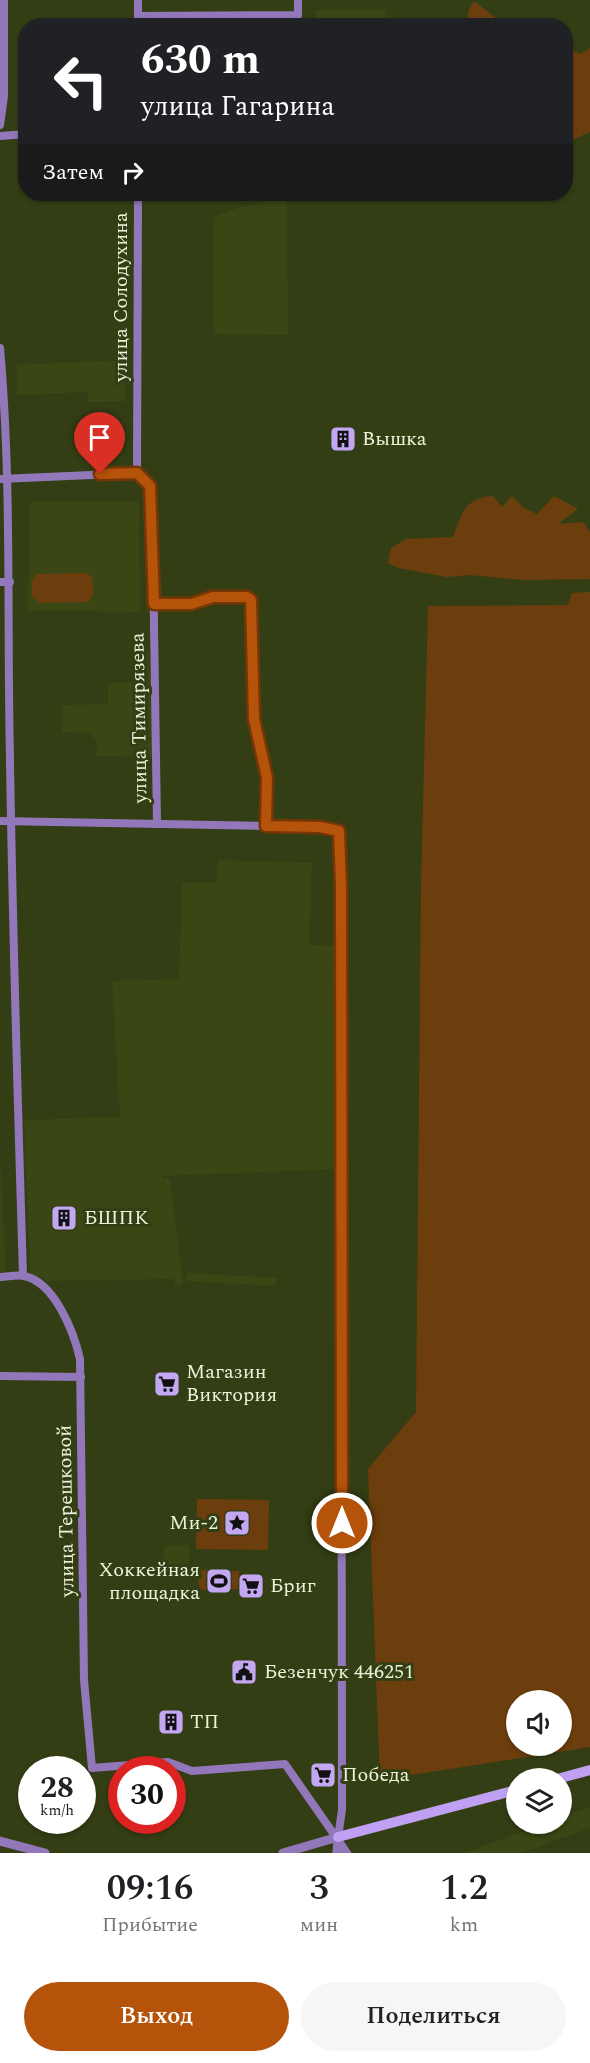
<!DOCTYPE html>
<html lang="ru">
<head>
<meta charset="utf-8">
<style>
  :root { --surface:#fff; --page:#f6f6f6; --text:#202124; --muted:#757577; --accent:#b45309 }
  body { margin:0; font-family:Spectral,serif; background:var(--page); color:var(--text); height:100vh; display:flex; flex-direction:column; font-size:22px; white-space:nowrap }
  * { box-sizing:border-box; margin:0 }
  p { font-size:20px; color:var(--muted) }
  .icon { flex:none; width:33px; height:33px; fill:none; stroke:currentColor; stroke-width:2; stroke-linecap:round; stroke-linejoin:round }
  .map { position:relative; height:1853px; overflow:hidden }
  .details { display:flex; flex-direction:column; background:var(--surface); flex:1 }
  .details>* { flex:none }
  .hud { position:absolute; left:18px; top:18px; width:555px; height:183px; border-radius:24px; box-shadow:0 2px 4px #0004; background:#202124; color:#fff; overflow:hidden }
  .fabs { position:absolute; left:506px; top:1690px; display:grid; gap:12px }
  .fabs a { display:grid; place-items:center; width:66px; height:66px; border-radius:50%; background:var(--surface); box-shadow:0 2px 4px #0004; font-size:30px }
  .speed { position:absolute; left:18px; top:1756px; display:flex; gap:12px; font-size:30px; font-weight:700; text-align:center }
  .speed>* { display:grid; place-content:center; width:78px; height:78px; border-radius:50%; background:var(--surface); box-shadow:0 2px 4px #0004; line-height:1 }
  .speed small { font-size:15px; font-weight:400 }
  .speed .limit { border:9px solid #d22; background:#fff; color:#111 }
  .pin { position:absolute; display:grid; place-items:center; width:51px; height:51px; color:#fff; margin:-62px -26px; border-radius:50% 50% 50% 0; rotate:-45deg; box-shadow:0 0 6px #0007 }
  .pin .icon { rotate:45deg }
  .me { position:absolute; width:66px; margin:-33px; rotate:0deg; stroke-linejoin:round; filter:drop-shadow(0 0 4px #0008) }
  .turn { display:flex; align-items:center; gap:21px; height:126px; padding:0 24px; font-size:27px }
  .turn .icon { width:78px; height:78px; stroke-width:2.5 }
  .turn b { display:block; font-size:42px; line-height:51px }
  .then { display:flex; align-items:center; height:57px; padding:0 24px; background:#0003; gap:12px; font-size:22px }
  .eta { display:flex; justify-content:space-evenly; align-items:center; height:102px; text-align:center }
  .eta b { font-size:36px; font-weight:600; line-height:42px }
  .cta { display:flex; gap:12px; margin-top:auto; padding:12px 24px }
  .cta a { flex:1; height:69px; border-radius:36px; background:var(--accent); color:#fff; font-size:24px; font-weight:600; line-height:69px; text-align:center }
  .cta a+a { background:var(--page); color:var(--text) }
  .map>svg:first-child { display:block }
</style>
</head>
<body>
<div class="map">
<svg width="590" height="1853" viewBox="0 0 590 1853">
  <rect width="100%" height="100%" fill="#343e14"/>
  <!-- built -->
  <g fill="#3a4613">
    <path d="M386 9V25H316V10Z"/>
    <path d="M274 200H287L288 335 214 334V217L237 208Z"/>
    <path d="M124 360 126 401 88 402 87 392 17 395V365Z"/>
    <path d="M30 502H139L140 612 28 610Z"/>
    <path d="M142 652H149L150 678H153L152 757 97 756V742L91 733 62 732 63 705 108 704V683L142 682Z"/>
    <path d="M218 860 312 863 309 945 336 946 334 1169 162 1176V1179L170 1178 183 1284 175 1285 174 1279 48 1281 30 1273 24 1120 120 1117 112 981 179 979 182 882 216 883Z"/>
    <path d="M0 1157 6 1274H0Z"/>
    <path d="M187 1273 277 1278 276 1286 187 1281Z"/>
    <path d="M189 1545V1564L164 1565V1546Z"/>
    <path d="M590 1807V1828L521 1853H464L543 1824H561V1817Z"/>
  </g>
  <!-- green -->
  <g fill="#6c3e0e" fill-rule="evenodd">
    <path d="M474 1 505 25H469L468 12Z"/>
    <path d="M566 47 581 54 590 48V132L566 143Z"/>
    <path d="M493 496 502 507 512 496 524 508 537 514 554 496 578 509 558 524 583 522 590 532V579L525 580 469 575 446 577 399 568 388 563 391 548 406 539 453 537C462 513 465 498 493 496Z"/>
    <path d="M85 573 91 576C94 584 95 597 88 602L40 603 32 597V583L36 574Z"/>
    <path d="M590 592V1747L380 1780 368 1469 416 1412 421 886 428 606 568 605 572 593ZM516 1701H561V1746H516Z"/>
    <path d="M197 1499 269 1500 268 1550 196 1549Z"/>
    <path d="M201 1570 239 1571 240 1589 200 1590 198 1576Z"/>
  </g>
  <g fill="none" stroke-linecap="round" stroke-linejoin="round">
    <!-- minor -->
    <g stroke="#9278ba" stroke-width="8">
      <path d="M138 16 298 15V0"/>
      <path d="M138 26V0"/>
      <path d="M0 125 4 96V0"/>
      <path d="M0 136 26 134"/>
      <path d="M0 348C10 461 8 574 9 688 11 884 17 1080 23 1275"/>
      <path d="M137 473 146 480 152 494 157 824"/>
      <path d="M137 473 138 194"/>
      <path d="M0 479 137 473"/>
      <path d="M0 582H10"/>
      <path d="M154 604H191L213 597H247L251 600 254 719 267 778 266 826"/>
      <path d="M0 821 320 827 339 831 341 886 342 1810 338 1837"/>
      <path d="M0 1277C7 1277 17 1274 24 1276 55 1282 74 1333 80 1359L84 1680 92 1768 168 1762 192 1771 285 1764 347 1853"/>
      <path d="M0 1376 81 1377"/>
    </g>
    <!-- tertiary -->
    <g stroke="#9278ba" stroke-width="9">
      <path d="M0 1841 45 1853"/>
      <path d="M283 1853 338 1837 337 1853"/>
    </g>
    <!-- secondary -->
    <g stroke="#c0a0f3" stroke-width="10">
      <path d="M557 1779 590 1770"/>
      <path d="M338 1837 516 1790"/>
    </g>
  </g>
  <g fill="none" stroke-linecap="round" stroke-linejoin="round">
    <defs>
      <path id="route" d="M100 474 137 473 150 486 154 604H191L213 597H247L251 600 254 719 267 778 266 826 320 827 339 831 341 886 342 1523"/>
    </defs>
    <!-- route casing -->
    <use href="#route" stroke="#753606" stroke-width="15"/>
    <!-- route -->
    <use href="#route" stroke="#b45309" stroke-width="10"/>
  </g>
  <!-- icons -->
  <defs>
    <symbol id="building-square" viewBox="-11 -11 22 22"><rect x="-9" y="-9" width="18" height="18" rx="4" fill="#c3a7f2" stroke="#343e14"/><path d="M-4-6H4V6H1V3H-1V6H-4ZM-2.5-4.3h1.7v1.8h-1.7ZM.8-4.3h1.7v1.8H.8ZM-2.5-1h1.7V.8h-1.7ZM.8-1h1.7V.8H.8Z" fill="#111"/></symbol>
    <symbol id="supermarket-square" viewBox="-11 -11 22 22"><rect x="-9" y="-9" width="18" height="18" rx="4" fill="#c3a7f2" stroke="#343e14"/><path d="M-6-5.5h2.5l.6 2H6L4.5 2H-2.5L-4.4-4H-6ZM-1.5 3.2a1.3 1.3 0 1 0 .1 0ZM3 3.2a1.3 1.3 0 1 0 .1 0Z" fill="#111"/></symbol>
    <symbol id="sight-square" viewBox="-11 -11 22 22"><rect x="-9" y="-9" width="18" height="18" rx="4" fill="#c3a7f2" stroke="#343e14"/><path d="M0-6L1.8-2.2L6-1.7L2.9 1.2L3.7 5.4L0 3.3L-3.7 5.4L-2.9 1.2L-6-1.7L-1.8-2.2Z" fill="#111"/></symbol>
    <symbol id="stadium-square" viewBox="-11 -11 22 22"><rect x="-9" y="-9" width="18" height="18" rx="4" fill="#c3a7f2" stroke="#343e14"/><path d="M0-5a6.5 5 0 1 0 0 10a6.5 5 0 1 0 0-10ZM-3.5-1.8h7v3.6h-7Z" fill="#111"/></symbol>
    <symbol id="civic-square" viewBox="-11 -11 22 22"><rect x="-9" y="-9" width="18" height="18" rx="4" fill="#c3a7f2" stroke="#343e14"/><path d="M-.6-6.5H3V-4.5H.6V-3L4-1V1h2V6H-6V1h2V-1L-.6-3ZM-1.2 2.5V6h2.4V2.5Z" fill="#111"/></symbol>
  </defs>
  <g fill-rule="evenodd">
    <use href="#building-square" x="328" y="424" width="30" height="30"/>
    <use href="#building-square" x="49" y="1203" width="30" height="30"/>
    <use href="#supermarket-square" x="152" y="1369" width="30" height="30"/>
    <use href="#sight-square" x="222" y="1508" width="30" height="30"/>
    <use href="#stadium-square" x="204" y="1566" width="30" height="30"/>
    <use href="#supermarket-square" x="236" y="1571" width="30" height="30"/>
    <use href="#civic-square" x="229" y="1657" width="30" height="30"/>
    <use href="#building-square" x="156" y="1707" width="30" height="30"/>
    <use href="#supermarket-square" x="308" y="1760" width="30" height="30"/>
  </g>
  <g text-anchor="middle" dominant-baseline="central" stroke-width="6" stroke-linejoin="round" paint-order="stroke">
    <!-- street labels -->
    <g font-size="20" fill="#ebf3db" stroke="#343e14">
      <text transform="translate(121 297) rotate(-90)">улица Солодухина</text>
      <text transform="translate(139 718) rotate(-91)">улица Тимирязева</text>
      <text transform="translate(66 1511) rotate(-91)">улица Терешковой</text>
    </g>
    <!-- poi labels -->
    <g font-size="20" fill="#ebf3db" stroke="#343e14" text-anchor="start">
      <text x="362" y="439">Вышка</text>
      <text x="84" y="1218">БШПК</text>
      <text x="186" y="1372">Магазин<tspan x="186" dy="23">Виктория</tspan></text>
      <text x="218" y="1523" text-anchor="end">Ми-2</text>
      <text x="200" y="1570" text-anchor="end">Хоккейная<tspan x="200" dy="23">площадка</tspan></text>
      <text x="270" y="1586">Бриг</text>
      <text x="264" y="1672">Безенчук 446251</text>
      <text x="190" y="1722">ТП</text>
      <text x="342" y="1775">Победа</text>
    </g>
  </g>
</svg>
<div class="fabs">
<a><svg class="icon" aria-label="sound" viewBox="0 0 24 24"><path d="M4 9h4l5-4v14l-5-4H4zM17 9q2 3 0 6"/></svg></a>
<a><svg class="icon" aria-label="layers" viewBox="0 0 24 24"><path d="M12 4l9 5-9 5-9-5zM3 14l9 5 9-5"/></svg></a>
</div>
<div class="speed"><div>28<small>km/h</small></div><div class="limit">30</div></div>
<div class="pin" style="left:100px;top:474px;background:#d93025"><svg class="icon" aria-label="arrive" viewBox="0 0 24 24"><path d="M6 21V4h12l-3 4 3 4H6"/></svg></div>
<svg class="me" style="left:342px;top:1523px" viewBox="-20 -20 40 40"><circle r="17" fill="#b45309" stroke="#fff" stroke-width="3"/><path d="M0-11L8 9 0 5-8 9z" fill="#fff"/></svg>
<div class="hud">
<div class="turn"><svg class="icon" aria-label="left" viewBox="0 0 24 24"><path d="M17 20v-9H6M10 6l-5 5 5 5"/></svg><div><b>630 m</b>улица Гагарина</div></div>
<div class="then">Затем<svg class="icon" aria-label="right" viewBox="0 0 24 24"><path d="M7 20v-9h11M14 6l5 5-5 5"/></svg></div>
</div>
</div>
<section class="details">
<div class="eta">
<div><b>09:16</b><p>Прибытие</p></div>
<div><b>3</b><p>мин</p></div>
<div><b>1.2</b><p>km</p></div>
</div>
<div class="cta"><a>Выход</a><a>Поделиться</a></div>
</section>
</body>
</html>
